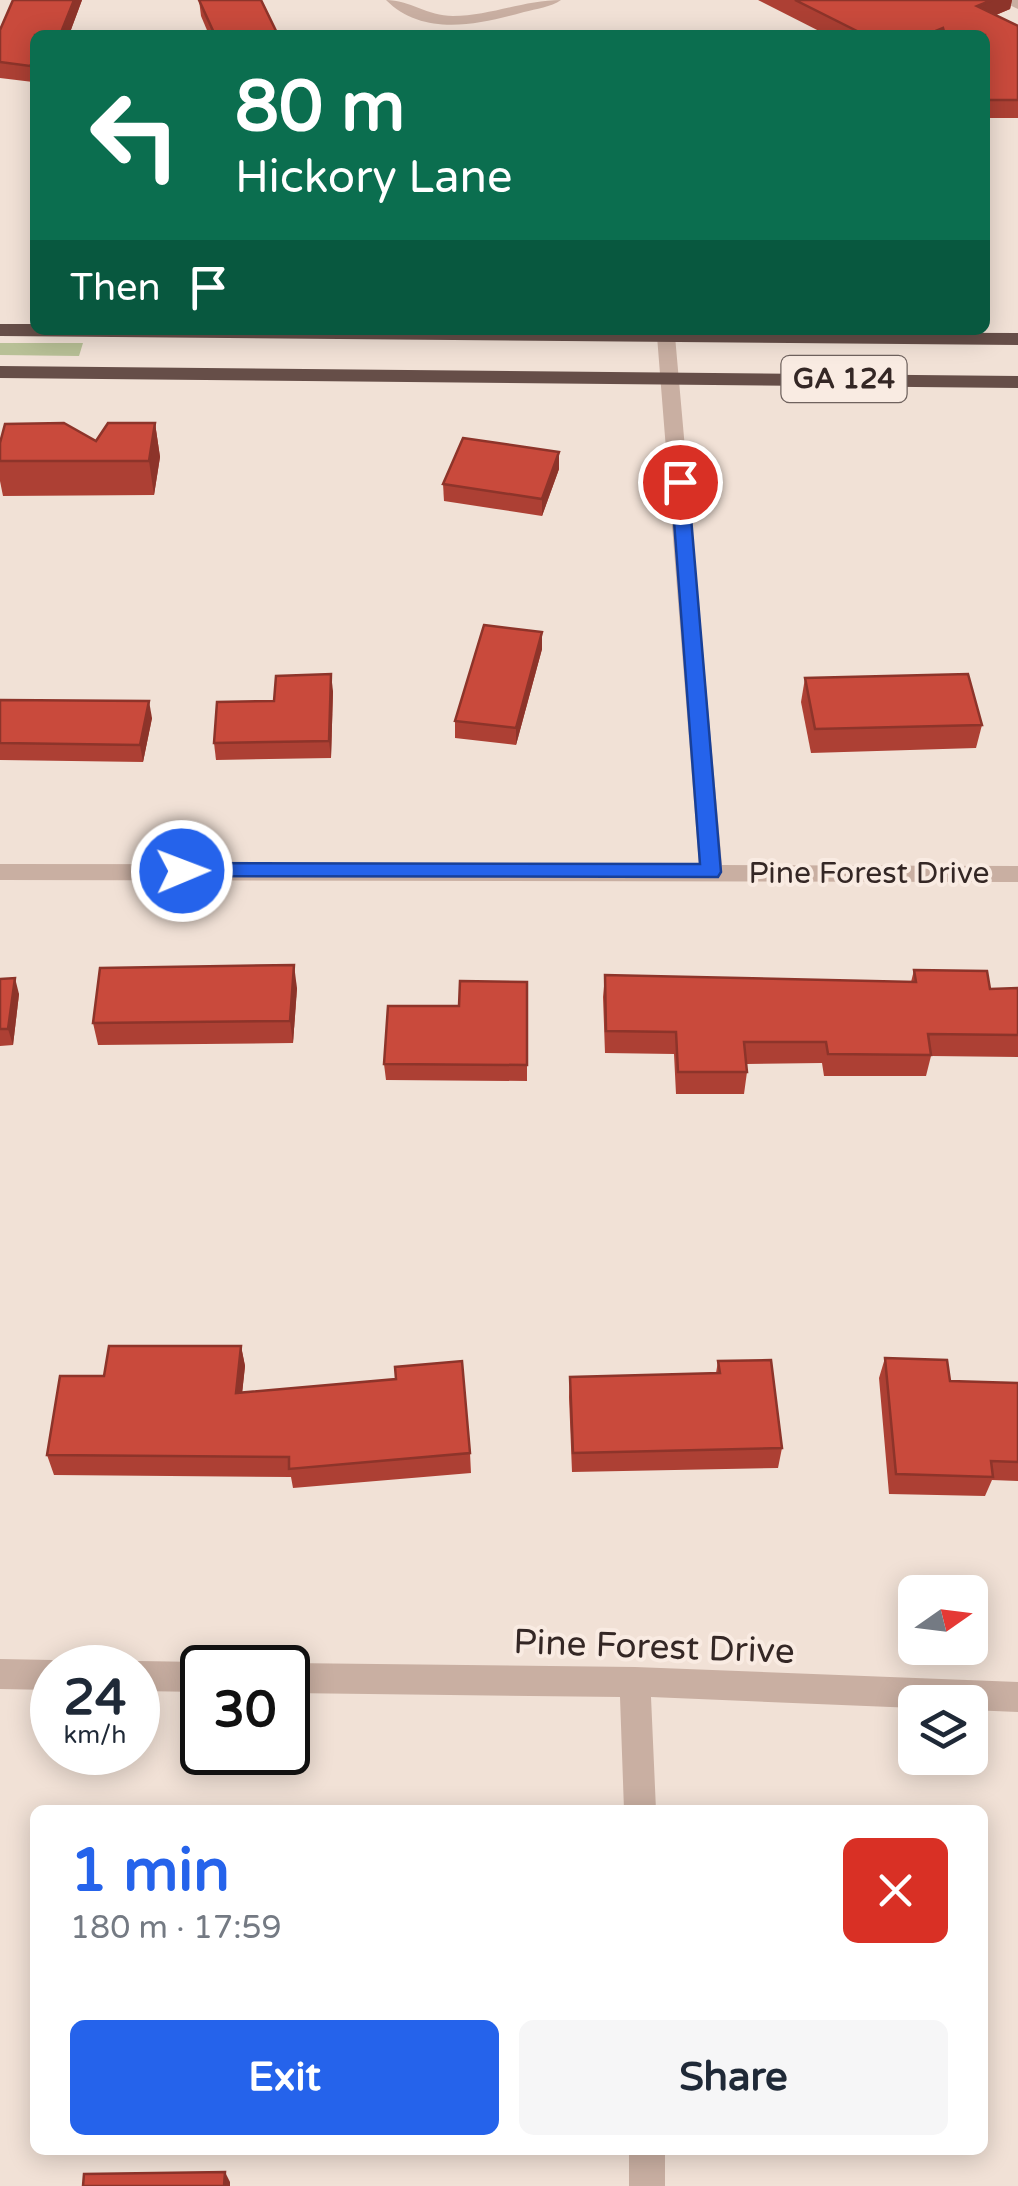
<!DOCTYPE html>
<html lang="en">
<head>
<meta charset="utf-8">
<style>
  :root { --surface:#fff; --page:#f6f6f7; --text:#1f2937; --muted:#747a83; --accent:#2563eb }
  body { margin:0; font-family:"Varela Round",sans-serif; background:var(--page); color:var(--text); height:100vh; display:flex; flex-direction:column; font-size:38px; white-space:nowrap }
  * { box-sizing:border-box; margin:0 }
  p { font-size:32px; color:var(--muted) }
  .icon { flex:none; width:55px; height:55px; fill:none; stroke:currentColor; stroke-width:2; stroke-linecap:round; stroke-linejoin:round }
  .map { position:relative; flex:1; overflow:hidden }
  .drawer { position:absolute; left:30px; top:1805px; width:958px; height:350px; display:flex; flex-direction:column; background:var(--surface); border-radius:15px; box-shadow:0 5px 25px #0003 }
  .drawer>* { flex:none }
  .banner { position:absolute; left:30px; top:30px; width:960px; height:305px; border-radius:15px; box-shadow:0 5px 25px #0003; background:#0b6e4f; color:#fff; overflow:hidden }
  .needle { width:65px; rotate:76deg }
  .tools { position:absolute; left:898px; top:1575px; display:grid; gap:20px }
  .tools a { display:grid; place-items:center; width:90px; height:90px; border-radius:15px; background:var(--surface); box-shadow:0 5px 25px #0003; font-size:50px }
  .speed { position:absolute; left:30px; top:1645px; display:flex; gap:20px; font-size:50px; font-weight:700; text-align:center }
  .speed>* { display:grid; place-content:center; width:130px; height:130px; border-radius:50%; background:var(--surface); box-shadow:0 5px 25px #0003; line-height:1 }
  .speed small { font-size:25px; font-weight:400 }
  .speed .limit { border:5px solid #111; border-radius:15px; background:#fff; color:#111 }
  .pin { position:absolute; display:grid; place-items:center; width:85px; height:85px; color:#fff; margin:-42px; border:5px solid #fff; border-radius:50%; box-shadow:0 2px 10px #0007 }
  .me { position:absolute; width:110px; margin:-55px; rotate:89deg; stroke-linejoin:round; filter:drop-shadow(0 0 8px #0008) }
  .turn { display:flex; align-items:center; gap:35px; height:210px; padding:0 40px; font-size:45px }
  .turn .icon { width:130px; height:130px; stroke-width:2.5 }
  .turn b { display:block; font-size:70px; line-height:85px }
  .then { display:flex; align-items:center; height:95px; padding:0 40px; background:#0003; gap:20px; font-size:38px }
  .round { display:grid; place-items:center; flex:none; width:105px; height:105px; border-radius:15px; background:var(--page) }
  .headline { display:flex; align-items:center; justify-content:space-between; height:170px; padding:0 40px }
  h1 { font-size:60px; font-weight:700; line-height:75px; color:var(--accent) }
  .button { display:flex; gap:20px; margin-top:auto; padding:20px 40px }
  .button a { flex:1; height:115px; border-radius:15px; background:var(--accent); color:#fff; font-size:40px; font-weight:700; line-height:115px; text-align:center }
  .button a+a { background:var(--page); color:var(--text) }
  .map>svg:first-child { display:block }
</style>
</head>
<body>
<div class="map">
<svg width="1018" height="2186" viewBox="0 0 1018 2186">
  <rect width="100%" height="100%" fill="#f1e1d6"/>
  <!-- green -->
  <path fill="#b8c096" d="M0 343H83L79 356 0 355Z"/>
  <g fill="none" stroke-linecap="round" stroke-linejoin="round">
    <!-- service -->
    <path fill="#c9afa2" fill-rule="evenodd" d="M999 0H1018V9Z"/>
    <!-- minor -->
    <g fill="#c9afa2" fill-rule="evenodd">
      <path d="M386 0C410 0 427 16 453 16 490 16 524 0 561 0 551 7 536 9 524 12 478 25 423 37 386 0Z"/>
      <path d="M666 331 675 336 722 865 1018 866V882L0 880V864L699 865 657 336Z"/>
      <path d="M0 1659 52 1660 64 1668H52V1690L0 1689Z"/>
      <path d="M138 1661 202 1662 213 1668H202V1692L138 1691V1668H126Z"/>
      <path d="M288 1663 635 1667 1018 1682V1712L970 1710V1702H915V1708L651 1697 656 1810H624L620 1697 288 1693V1668H277Z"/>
      <rect x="629" y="2150" width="36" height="36"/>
    </g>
    <!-- trunk -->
    <g fill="#664e48" fill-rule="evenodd">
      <path d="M0 324H35V330L1018 333V345L0 336Z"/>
      <path d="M0 366 1018 376V388L0 378Z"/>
    </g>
  </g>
  <!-- wall -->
  <g fill="#ad4034">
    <path d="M13 0H82L69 35H35V79L33 82 0 78V30Z"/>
    <path d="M199 0 278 35H209L201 16Z"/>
    <path d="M758 0H1012L1010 9 996 15 1018 26V118H985V35H827Z"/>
    <path d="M155 423 160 457 154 495 3 496 0 481V443L96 441Z"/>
    <path d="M559 452V469L542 516 444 501 443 484Z"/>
    <path d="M542 632V649L516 745 455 738V721Z"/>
    <path d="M805 678 982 725 976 748 811 753 801 702Z"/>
    <path d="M333 691 331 758 216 760 214 743 274 701Z"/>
    <path d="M0 700 152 718 143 762 0 760Z"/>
    <path d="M914 970 990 989 1018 988V1057L931 1056 926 1076H824L822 1063 746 1064 747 1072 744 1094H676L674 1054 605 1053 603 997 605 975 911 982Z"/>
    <path d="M0 979 19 994 13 1045 0 1046Z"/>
    <path d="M527 982V1081L386 1080 384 1064 459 1006Z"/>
    <path d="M297 988 293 1043 98 1045 93 1023Z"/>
    <path d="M241 1346 245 1366 242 1393 470 1453 471 1473 293 1488 291 1477 54 1475 47 1455 104 1376Z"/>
    <path d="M885 1358 950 1381 1018 1383V1481L992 1480 985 1496 889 1494 879 1378Z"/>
    <path d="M718 1361 782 1448 778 1468 572 1472 569 1397 570 1377 716 1373Z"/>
  </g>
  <!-- shaded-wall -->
  <g fill="#8d342a">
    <path d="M74 0H82L69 35H60Z"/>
    <path d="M992 0H1012L1010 9 974 24 977 6Z"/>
    <path d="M943 28 942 35H926Z"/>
    <path d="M35 59V79L33 82 30 66Z"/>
    <path d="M155 423 160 457 154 495 149 461Z"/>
    <path d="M559 452V469L542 516V499Z"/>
    <path d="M542 632V649L516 745V728Z"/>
    <path d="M331 674 333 691 331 758 329 741Z"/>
    <path d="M149 701 152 718 143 762 140 745Z"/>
    <path d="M294 965 297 988 293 1043 290 1021Z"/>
    <path d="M15 978 19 994 13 1045 8 1029Z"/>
    <path d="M241 1346 245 1366 240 1413 236 1393Z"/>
    <path d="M225 2172 230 2182V2186H224Z"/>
  </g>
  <!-- building -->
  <g fill="#c94a3c" stroke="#8d342a" stroke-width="2.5">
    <path d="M13 0H74L60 35H35V59L30 66 0 62V30Z"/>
    <path d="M199 0H261L278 35H215Z"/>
    <path d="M795 0H992L977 6 1018 26V100H985V35H945L943 28 926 35H865Z"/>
    <path d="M64 423 96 441 108 423H155L149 461H0V443L5 424Z"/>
    <path d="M463 438 559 452 542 499 443 484Z"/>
    <path d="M484 625 542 632 516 728 455 721Z"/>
    <path d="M331 674 329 741 214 743 217 702 274 701 276 676Z"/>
    <path d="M968 674 982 725 815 729 805 678Z"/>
    <path d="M0 700 149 701 140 745 0 743Z"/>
    <path d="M294 965 290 1021 93 1023 100 968Z"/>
    <path d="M914 970 987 971 990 989 1018 988V1035L928 1034 931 1055 828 1054 826 1042H744L747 1072H678L676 1032 606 1031 605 975 916 982Z"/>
    <path d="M15 978 8 1029H0V979Z"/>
    <path d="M460 981 527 982V1065L384 1064 388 1006H459Z"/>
    <path d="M109 1346H241L236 1393 396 1379 395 1367 462 1361 470 1453 289 1469V1457L47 1455 60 1376H104Z"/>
    <path d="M885 1358 947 1360 950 1381 1018 1383V1462L991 1461 993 1477 896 1474Z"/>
    <path d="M771 1360 782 1448 573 1453 570 1377 720 1373 718 1361Z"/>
    <path d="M225 2172 224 2186H83L84 2174Z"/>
  </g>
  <!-- route -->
  <path fill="#2563eb" stroke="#184099" stroke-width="2.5" d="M680 477 688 482 721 872 718 877 175 876 172 871 175 866 182 863 700 864 671 482Z"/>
  <g text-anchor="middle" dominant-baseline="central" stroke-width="8" stroke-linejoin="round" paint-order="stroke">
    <!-- shield labels -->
    <rect fill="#f9ebe2" stroke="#6f625e" stroke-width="2.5" x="781.5" y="356" width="125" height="46" rx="8"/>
    <g font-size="28" font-weight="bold" fill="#342725">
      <text x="844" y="379">GA 124</text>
    </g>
    <!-- street labels -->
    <g font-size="30" fill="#342725" stroke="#f9ebe2">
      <text x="869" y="873">Pine Forest Drive</text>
    </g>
    <!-- near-street labels -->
    <g font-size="35" fill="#342725" stroke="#f9ebe2">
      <text transform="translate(654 1647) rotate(2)">Pine Forest Drive</text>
    </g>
  </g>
</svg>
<div class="tools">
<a><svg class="needle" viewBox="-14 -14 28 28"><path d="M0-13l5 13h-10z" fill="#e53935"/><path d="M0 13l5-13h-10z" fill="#747a83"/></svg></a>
<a><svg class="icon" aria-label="layers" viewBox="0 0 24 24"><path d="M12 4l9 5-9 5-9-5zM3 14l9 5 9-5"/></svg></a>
</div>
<div class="speed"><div>24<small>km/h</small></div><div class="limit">30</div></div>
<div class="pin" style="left:680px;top:482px;background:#d93025"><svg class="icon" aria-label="arrive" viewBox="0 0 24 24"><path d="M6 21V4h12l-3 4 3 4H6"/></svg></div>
<svg class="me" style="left:182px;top:871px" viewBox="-20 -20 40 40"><circle r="17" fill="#2563eb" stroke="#fff" stroke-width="3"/><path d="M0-11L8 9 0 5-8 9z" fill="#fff"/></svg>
<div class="banner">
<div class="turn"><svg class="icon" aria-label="left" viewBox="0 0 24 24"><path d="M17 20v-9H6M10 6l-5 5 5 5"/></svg><div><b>80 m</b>Hickory Lane</div></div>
<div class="then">Then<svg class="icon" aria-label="arrive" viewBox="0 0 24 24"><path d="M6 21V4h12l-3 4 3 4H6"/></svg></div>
</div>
<section class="drawer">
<div class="headline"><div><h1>1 min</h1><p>180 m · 17:59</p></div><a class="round" style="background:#d93025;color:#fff"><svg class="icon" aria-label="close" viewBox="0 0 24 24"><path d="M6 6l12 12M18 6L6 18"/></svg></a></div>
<div class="button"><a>Exit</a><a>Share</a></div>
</section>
</div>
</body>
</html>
